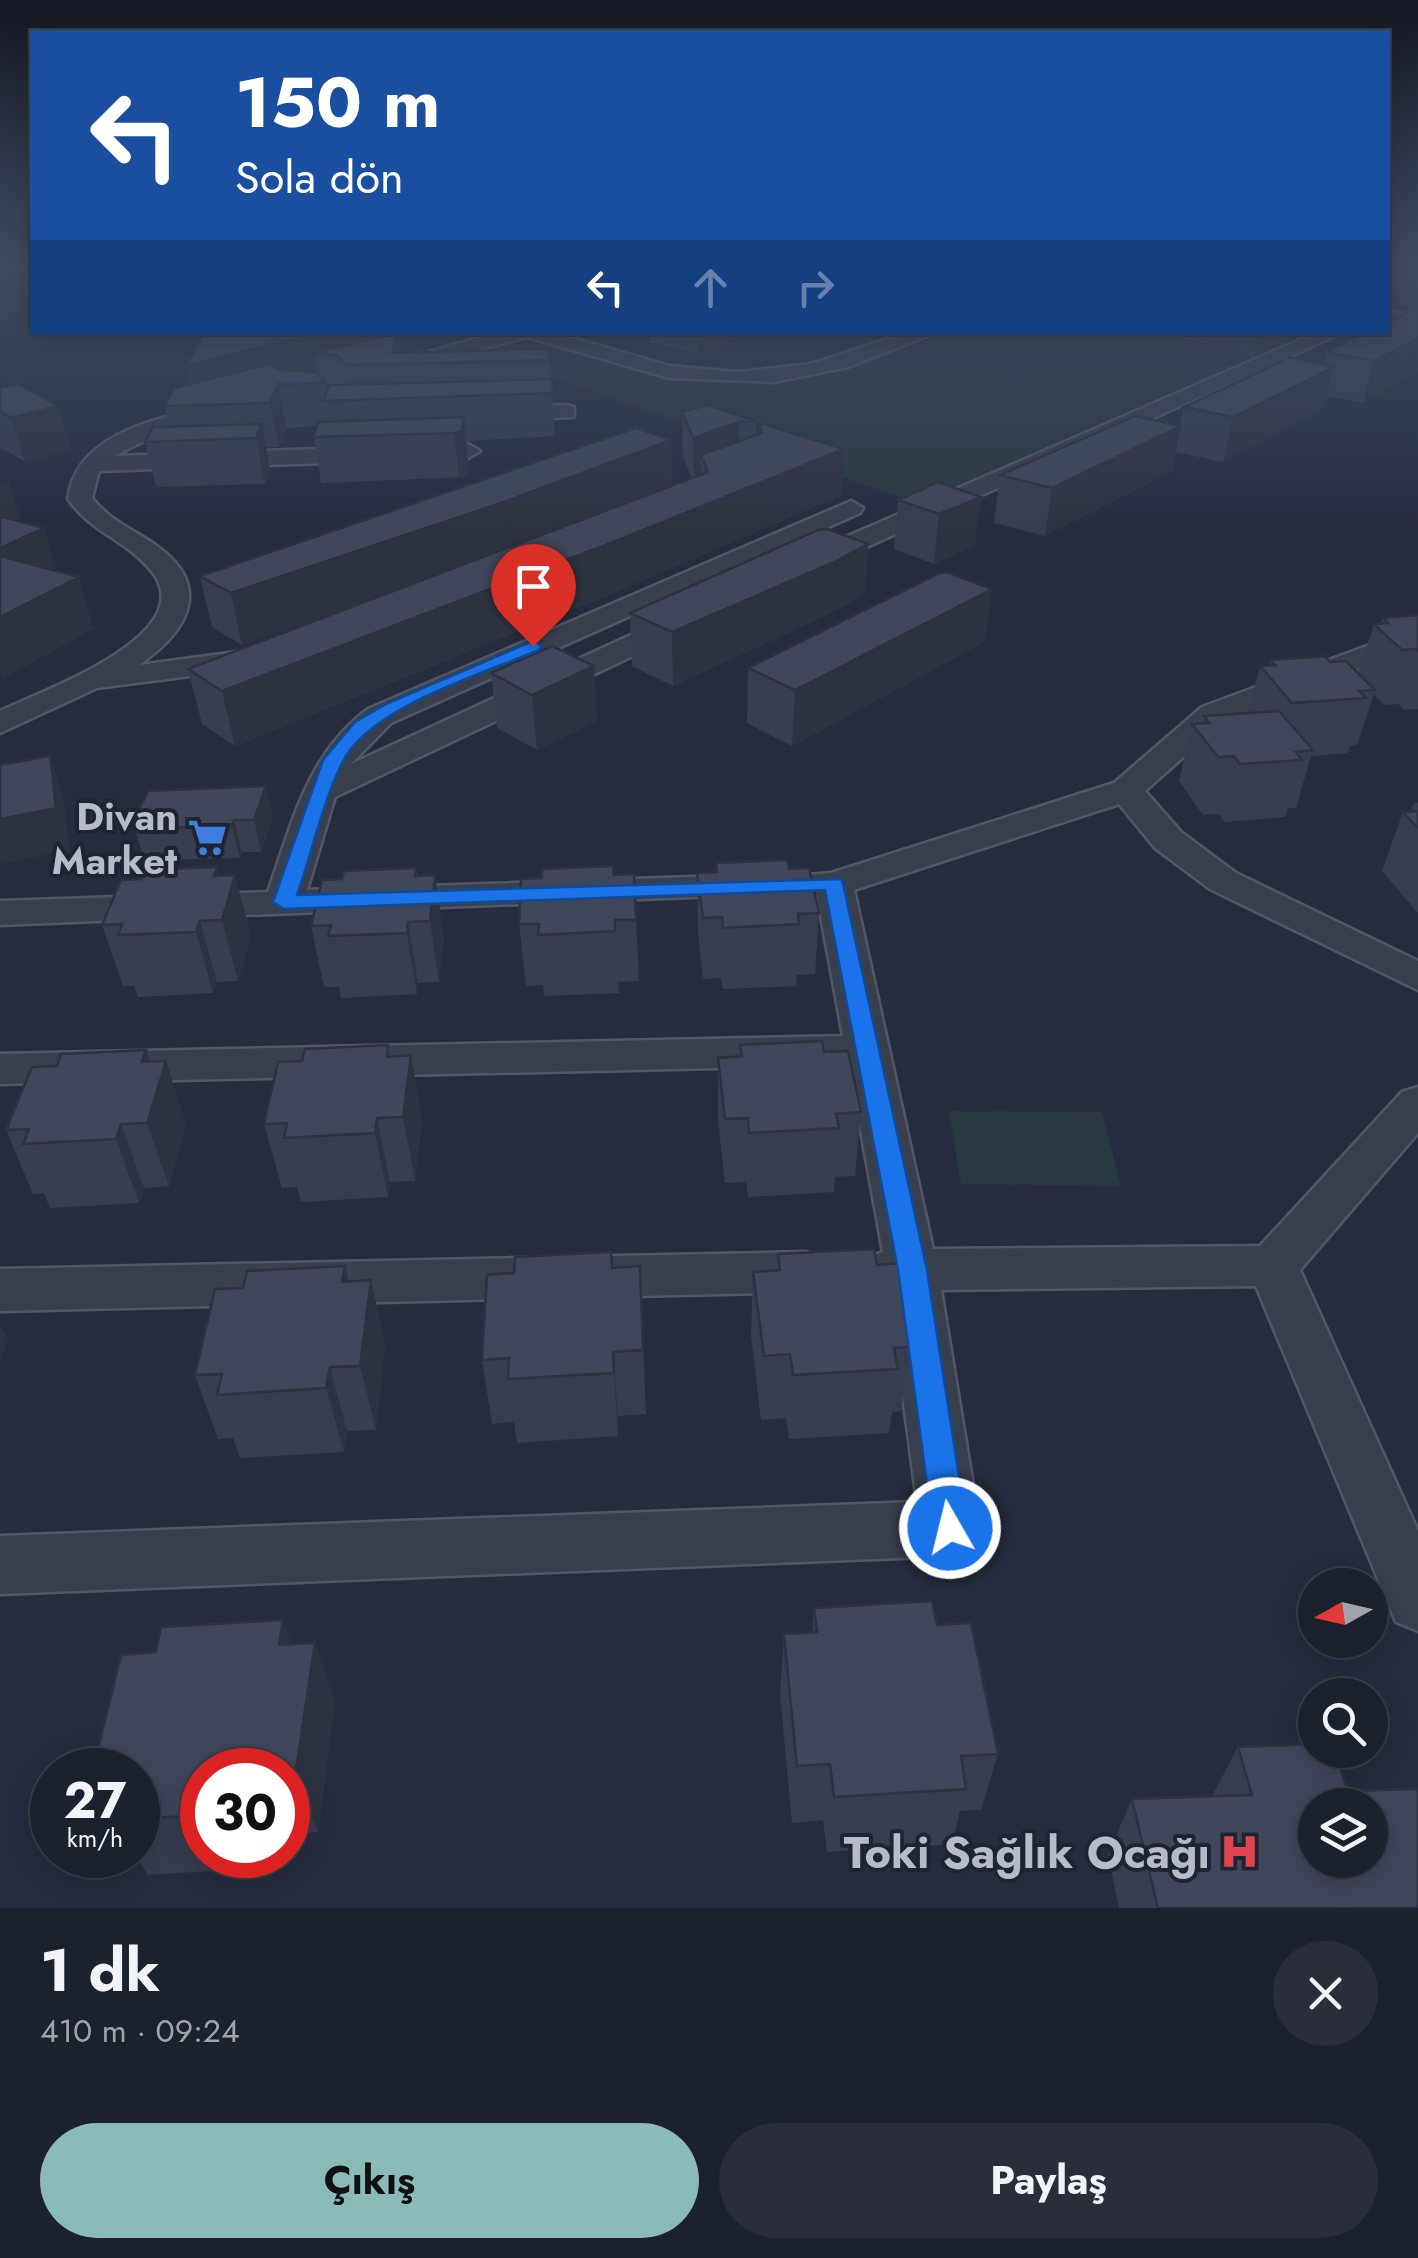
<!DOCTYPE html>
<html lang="tr">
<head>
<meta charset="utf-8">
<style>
  :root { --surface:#1c212e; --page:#292e3a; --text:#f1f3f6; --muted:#a0a3aa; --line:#3a3e4a; --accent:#8bbbb9 }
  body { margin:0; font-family:Jost,sans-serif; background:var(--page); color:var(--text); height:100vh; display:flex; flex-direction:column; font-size:38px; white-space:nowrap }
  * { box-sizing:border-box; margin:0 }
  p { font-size:32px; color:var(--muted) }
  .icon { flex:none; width:55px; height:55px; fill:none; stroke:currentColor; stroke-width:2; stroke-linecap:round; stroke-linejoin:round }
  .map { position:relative; height:1908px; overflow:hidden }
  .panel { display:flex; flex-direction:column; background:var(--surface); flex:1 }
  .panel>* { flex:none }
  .banner { position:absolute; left:30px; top:30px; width:1360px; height:305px; border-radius:0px; box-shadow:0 5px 25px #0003,0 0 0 2px var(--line); background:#1a4fa0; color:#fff; overflow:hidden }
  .needle { width:65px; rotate:262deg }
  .fabs { position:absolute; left:1298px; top:1568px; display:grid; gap:20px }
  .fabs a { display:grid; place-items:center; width:90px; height:90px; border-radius:50%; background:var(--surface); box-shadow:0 5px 25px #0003,0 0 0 2px var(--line); font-size:50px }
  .speed { position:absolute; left:30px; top:1748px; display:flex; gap:20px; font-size:50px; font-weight:700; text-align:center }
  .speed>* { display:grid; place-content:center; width:130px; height:130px; border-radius:50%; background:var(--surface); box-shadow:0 5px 25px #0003,0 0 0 2px var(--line); line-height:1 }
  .speed small { font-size:25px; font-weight:400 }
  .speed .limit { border:15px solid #d22; background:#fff; color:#111 }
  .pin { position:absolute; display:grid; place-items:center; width:85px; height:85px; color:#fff; margin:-102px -42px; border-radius:50% 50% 50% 0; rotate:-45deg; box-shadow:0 0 10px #0007 }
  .pin .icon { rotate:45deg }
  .me { position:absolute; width:110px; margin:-55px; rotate:352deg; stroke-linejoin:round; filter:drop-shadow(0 0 8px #0008) }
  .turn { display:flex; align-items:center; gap:35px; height:210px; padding:0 40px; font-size:45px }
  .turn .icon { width:130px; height:130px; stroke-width:2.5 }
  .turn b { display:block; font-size:70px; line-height:85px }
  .lanes { display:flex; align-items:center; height:95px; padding:0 40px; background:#0003; justify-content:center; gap:50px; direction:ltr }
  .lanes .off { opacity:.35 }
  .round { display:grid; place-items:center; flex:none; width:105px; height:105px; border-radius:52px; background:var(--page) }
  .summary { display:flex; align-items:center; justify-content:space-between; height:170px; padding:0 40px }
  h1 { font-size:60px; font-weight:700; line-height:75px }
  .button { display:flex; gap:20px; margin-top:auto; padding:20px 40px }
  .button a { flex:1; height:115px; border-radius:60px; background:var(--accent); color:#111; font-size:40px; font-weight:700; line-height:115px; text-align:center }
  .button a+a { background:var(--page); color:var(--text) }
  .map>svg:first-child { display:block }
</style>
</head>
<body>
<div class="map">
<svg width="1418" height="1908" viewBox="0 0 1418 1908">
  <rect width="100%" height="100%" fill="#262c3e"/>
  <!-- green -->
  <g fill="#28393f">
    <path d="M949 332 1158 333 1263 358 921 504 475 351C561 328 589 369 669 376 718 381 776 384 824 373 866 364 908 346 949 332Z"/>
    <path d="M949 1111 1102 1112 1121 1186 961 1184Z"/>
  </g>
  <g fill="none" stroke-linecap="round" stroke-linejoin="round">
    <defs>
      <g id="minor">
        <path d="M1388 310 1418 317V329L1388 321Z"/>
        <path d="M498 332H552L669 366 738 372 811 364 909 332H938L848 367 774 382 669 378 527 337 395 371 385 365Z"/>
        <path d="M1318 332H1344L820 568 811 570 798 562 802 556Z"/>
        <path d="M218 404 226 406V416L152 437 114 456 468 444 480 451 468 458 99 471 92 498C109 520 132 529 154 544 215 586 188 631 139 665L244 651 259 660 244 669 97 688 0 733V711C42 691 208 633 149 568 124 539 92 533 68 499 76 431 163 418 218 404Z"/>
        <path d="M566 405 574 407V417L500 420 489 413 500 406Z"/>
        <path d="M851 501 863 508 860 513 391 723 351 764 672 616H692L696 622 692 628 335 797 307 890 751 875 764 878 770 886 764 894 0 925V901L268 892C292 824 307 754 368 709Z"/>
        <path d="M1418 627V646L1224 721 1145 791 1181 832 1236 873 1418 961V990L1210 889 1155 848 1119 804 854 890 933 1249 1260 1246 1402 1092 1418 1087V1133L1300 1270 1418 1531V1631L1396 1622 1256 1286 941 1290 980 1528 971 1548 950 1556 0 1594V1536L917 1502 889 1290 871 1284 864 1270 871 1256 883 1252 849 1065 0 1084V1054L843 1036 817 895 796 892 790 884 796 876 831 873 1114 783 1202 707Z"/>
        <path d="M806 1252 824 1258 831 1272 824 1286 806 1292 0 1311V1269Z"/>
      </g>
    </defs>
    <!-- minor casing -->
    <use href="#minor" stroke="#525766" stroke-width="5"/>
    <!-- minor -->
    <use href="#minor" fill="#3a3f4e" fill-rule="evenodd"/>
  </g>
  <!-- wall -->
  <g fill="#373d4e">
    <path d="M1388 263H1418V279L1401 286 1388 285Z"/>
    <path d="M1418 311V372L1363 403 1327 396 1323 409 1223 462 1176 452 1172 471 1045 536 994 523 1000 475 1180 426 1184 407 1324 365 1327 352Z"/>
    <path d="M371 332 372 339 398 353 549 349 555 436 466 441 468 462 467 477 321 483 314 437 317 426 286 428 279 447H266L270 469 265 484 156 487 145 442 169 427 165 406Z"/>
    <path d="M650 332H753L698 354 650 342Z"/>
    <path d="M1158 332H1298L1297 337 1254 356Z"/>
    <path d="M0 388 58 406 71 450 25 462 0 447Z"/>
    <path d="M682 412 756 421V435L759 434V423L842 495 606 596 235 746 202 724 188 669 401 589 242 645 212 627 200 576 671 440 672 486 692 478 683 457Z"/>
    <path d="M938 482 975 545 934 564 894 549 898 500Z"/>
    <path d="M868 544 865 594 829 614 673 686 632 666 630 613Z"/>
    <path d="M1418 615V709L1405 710 1398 704 1384 705 1374 694 1357 745 1350 746 1348 753 1311 756 1296 808H1288L1285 817 1224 822 1219 814 1203 815 1179 781 1192 724 1202 723 1204 716 1248 713 1260 666H1269L1270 660 1330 662 1358 673 1374 624 1381 623 1383 618Z"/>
    <path d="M986 641 792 746 747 723 748 668Z"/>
    <path d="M491 673 597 721 537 750 497 728Z"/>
    <path d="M1414 803H1418V912H1417L1382 871 1403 812 1411 811Z"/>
    <path d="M273 817 261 852H242L240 858 159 860 157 854H142L133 823Z"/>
    <path d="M716 863 789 869 819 913 815 974 797 975 796 986 723 989 721 978 703 979 698 933 697 873 716 872Z"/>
    <path d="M416 868 418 876 444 936 439 982 418 983 417 994 341 998 339 987H324L311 926 342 879Z"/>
    <path d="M634 874 639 981 618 982 619 993 544 996 543 985 526 986 519 924Z"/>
    <path d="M220 876 251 935 238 981 217 982 213 993 138 997 134 986H123L102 925Z"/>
    <path d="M388 1045 391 1056 422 1119 415 1181 390 1182 388 1197 301 1202 297 1187 282 1188 264 1124 302 1061Z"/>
    <path d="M740 1045 824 1052 861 1112 855 1176 835 1177 834 1192 748 1197 746 1182 725 1183 718 1121V1058L740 1056Z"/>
    <path d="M146 1050 150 1062 186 1124 169 1186 144 1188 139 1203 50 1208 44 1193 33 1194 6 1130 57 1066Z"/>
    <path d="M778 1254 877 1265 910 1347 901 1411 892 1412 889 1433 789 1439 786 1418 761 1420 751 1336 753 1272 778 1270Z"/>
    <path d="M345 1266 349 1281 371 1280 385 1344 376 1430 347 1431 344 1452 240 1458 233 1438 218 1439 195 1375 243 1288Z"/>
    <path d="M640 1266 646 1414 618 1416V1436L517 1443 514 1422 492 1424 482 1360 612 1268Z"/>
    <path d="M814 1608 937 1625 998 1754 981 1810 960 1811 952 1844 827 1852 823 1820 792 1823 780 1694 784 1634 812 1632Z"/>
    <path d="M315 1643 335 1702 318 1832 288 1834V1770H202V1855H279L278 1867 148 1875 135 1855H138V1770L292 1644Z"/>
    <path d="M1238 1747 1348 1791 1418 1908H1119L1108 1854 1132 1799 1212 1796Z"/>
  </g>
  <!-- shaded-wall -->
  <g fill="#2d3240">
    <path d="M1407 263H1418V279L1401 286Z"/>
    <path d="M323 332H371L375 361 314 353 318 376 278 384 286 428 279 447 270 403 195 405 186 366Z"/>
    <path d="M697 332H753L698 354Z"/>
    <path d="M1259 332H1298L1297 337 1254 356Z"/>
    <path d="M396 333 400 364 392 353Z"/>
    <path d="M1418 338V372L1363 403 1374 361Z"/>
    <path d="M1334 367 1323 409 1223 462 1233 417Z"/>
    <path d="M58 406 71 450 25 462 12 418Z"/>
    <path d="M464 417 468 462 467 477 459 478 454 433Z"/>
    <path d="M739 422V466L701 455V480L694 483 693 438Z"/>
    <path d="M262 424 270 469 265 484 256 438Z"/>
    <path d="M1181 426 1172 471 1045 536 1052 488Z"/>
    <path d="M671 440 672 486 505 551 242 645 231 593Z"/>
    <path d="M844 449 842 495 606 596 235 746 222 691Z"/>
    <path d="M9 482 24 529 0 540V486Z"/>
    <path d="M981 497 975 545 934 564 939 514Z"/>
    <path d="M44 528 59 577 0 584V548Z"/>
    <path d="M868 544 865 594 829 614 673 686 672 632Z"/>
    <path d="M79 577 94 629 2 679 0 671V617Z"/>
    <path d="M992 589 986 641 792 746 795 690Z"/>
    <path d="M594 666 597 721 537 750 532 695Z"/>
    <path d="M50 756 63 796 70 850 0 864V819Z"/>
    <path d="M266 786 273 817 261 852 254 820Z"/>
    <path d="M234 820 242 852 240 858 232 826Z"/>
    <path d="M217 867 227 903 235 875 251 935 238 981 222 920 214 876Z"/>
    <path d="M435 875 444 936 439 982 430 921Z"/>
    <path d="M200 921 217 982 213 993 196 932Z"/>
    <path d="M408 922 418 983 417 994 407 933Z"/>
    <path d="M146 1050 158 1086 166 1061 186 1124 169 1186 147 1123 142 1062Z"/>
    <path d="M411 1055 422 1119 415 1181 403 1117Z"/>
    <path d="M377 1118 390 1182 388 1197 375 1133Z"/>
    <path d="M121 1124 144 1188 139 1203 116 1139Z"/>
    <path d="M345 1266 360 1330 342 1282Z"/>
    <path d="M371 1280 385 1344 376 1430 360 1366Z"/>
    <path d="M0 1323 8 1340 0 1363Z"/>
    <path d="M613 1352 618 1416V1436L614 1373Z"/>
    <path d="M330 1367 347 1431 344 1452 326 1388Z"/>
    <path d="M283 1620 305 1680 279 1645Z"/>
    <path d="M315 1643 335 1702 318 1832 295 1776Z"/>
    <path d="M272 1855H279L278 1867Z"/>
  </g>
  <!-- building -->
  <g fill="#40475b" stroke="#2d3240" stroke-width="2.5" fill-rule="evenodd">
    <path d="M1414 310 1418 311V338L1374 361 1327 352 1367 332H1388V323Z"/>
    <path d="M215 332H323L186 366 203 335Z"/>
    <path d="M396 333 392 353 549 349 550 360 346 365 336 355 314 353Z"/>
    <path d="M1291 357 1334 367 1233 417 1184 407Z"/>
    <path d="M270 364 280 370 316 372 325 383 278 384 270 403 165 406 174 388Z"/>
    <path d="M552 379 553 393 324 401 329 385Z"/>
    <path d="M18 384 58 406 12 418 0 411V388Z"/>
    <path d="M707 405 756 421 739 422 693 438 682 412Z"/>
    <path d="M1135 416 1181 426 1052 488 1000 475Z"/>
    <path d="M464 417 462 431 454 433 314 437 318 422Z"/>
    <path d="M759 423 844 449 603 546 222 691 188 669 708 472 701 455 762 433Z"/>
    <path d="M262 424 256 438 145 442 153 427Z"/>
    <path d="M636 428 671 440 501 503 231 593 200 576Z"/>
    <path d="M938 482 981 497 939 514 898 500Z"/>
    <path d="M3 517 44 528 0 548V519Z"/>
    <path d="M827 529 868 544 832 563 672 632 630 613 818 530Z"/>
    <path d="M0 556 79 577 0 617Z"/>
    <path d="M946 572 992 589 795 690 748 668 938 574Z"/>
    <path d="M1418 615V651L1416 649 1402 650 1374 624 1388 623 1383 618Z"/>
    <path d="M552 646 594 666 532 695 491 673Z"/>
    <path d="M1325 656 1330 662 1346 661 1375 690 1359 691 1366 698 1292 703 1260 666 1275 665 1270 660Z"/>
    <path d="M1279 711 1313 750 1296 752 1302 760 1240 764 1234 756 1218 757 1192 724 1209 723 1204 716Z"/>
    <path d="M50 756 56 808 0 819V765Z"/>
    <path d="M266 786 254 820H234L232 826 150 828 152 822 133 823 148 791Z"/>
    <path d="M1418 811V828L1403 812Z"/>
    <path d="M787 860 789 869 809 868 819 913 798 914 799 924 723 928 722 917 703 918 697 873 717 872 716 863Z"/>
    <path d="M613 866 614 875 634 874 636 920H615V931L538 935 539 924H519L521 879 542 878V869Z"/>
    <path d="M217 867 214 876 235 875 222 920 200 921 196 932 118 935 122 924 102 925 121 880 141 879 145 870Z"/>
    <path d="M416 868 415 876 435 875 430 921 408 922 407 933 328 936 331 925 311 926 322 880 342 879 344 871Z"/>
    <path d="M822 1041 824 1052 848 1051 861 1112 836 1114 839 1128 749 1133 748 1118 725 1119 718 1058 742 1056 740 1045Z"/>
    <path d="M388 1045 387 1057 411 1055 403 1117 377 1118 375 1133 284 1138 287 1123 264 1124 278 1062 302 1061 305 1049Z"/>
    <path d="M146 1050 142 1062 166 1061 147 1123 121 1124 116 1139 23 1144 29 1129 6 1130 32 1067 57 1066 61 1054Z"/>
    <path d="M874 1249 877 1265 899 1263 910 1347 894 1348 898 1369 793 1375 790 1354 764 1356 753 1272 780 1270 778 1254Z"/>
    <path d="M611 1252 612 1268 640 1266 643 1350 613 1352 614 1373 508 1379 509 1358 482 1360 487 1275 514 1273 515 1257Z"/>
    <path d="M345 1266 342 1282 371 1280 360 1366 330 1367 326 1388 217 1395 222 1374 195 1375 215 1289 243 1288 247 1271Z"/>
    <path d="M932 1601 937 1625 971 1623 998 1754 961 1756 966 1789 834 1797 830 1764 797 1766 784 1634 817 1632 814 1608Z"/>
    <path d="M283 1620 279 1645 315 1643 295 1776 288 1777V1770H202V1815L138 1819V1770H93L121 1655 156 1652 161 1627Z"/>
    <path d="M1315 1744V1750H1333L1348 1791 1418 1789V1908H1158L1132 1799 1252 1795 1238 1747ZM1315 1805H1370V1860H1315Z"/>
  </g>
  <!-- sky -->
  <linearGradient id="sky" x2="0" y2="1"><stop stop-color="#151822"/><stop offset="0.5" stop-color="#414b63"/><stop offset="1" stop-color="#414b63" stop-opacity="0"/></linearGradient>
  <rect width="1418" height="530" fill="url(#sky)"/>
  <!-- route -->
  <path fill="#1a73e8" stroke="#114b97" stroke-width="2.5" d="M533 641 542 646 539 650C483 674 369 707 342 763 322 804 312 853 297 895L842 879 927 1270 967 1528 962 1539 950 1544 938 1539 933 1528 898 1270 825 890 284 909 273 902 323 760 355 722 386 704Z"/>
  <!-- icons -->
  <defs>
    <symbol id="supermarket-bare" viewBox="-9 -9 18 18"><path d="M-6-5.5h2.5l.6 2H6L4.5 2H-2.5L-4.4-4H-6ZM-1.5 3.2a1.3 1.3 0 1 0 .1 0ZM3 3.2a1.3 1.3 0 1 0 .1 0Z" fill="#3f7fe0" stroke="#1f2433" stroke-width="2.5" paint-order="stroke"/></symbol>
    <symbol id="hospital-bare" viewBox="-9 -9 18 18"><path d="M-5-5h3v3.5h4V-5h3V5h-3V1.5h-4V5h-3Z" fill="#e0444e" stroke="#1f2433" stroke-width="2.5" paint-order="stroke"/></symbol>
  </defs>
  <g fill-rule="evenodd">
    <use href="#supermarket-bare" x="180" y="810" width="55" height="55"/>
    <use href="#hospital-bare" x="1212" y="1824" width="55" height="55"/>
  </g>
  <g text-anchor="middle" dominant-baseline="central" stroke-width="8" stroke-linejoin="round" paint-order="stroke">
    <!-- poi labels -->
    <g font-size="38" font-weight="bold" fill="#b6bac9" stroke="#1f2433" text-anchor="end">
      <text x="177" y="816">Divan<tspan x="177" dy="44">Market</tspan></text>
    </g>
    <!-- near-poi labels -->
    <g font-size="45" font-weight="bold" fill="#b6bac9" stroke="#1f2433" text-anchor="end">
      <text x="1210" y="1852">Toki Sağlık Ocağı</text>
    </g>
  </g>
</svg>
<div class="fabs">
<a><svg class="needle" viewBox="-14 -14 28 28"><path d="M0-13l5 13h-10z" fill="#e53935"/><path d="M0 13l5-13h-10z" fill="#a0a3aa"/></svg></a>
<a><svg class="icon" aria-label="search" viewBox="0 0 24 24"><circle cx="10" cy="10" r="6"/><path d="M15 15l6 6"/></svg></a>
<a><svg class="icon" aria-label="layers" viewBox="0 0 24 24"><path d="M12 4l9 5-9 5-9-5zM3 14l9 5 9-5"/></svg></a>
</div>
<div class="speed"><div>27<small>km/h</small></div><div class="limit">30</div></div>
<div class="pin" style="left:533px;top:646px;background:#d93025"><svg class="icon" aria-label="arrive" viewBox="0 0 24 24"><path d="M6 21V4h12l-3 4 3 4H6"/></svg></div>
<svg class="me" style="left:950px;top:1528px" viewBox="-20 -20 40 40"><circle r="17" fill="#1a73e8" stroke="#fff" stroke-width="3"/><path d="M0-11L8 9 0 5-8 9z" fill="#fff"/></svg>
<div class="banner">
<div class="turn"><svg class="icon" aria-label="left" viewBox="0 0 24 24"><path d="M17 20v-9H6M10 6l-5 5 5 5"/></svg><div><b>150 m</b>Sola dön</div></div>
<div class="lanes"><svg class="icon" aria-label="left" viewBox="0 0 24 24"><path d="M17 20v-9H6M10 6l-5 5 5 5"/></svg><svg class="icon off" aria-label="ahead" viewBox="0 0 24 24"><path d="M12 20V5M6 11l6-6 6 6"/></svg><svg class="icon off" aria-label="right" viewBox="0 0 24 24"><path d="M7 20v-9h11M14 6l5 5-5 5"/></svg></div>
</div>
</div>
<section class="panel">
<div class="summary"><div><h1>1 dk</h1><p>410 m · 09:24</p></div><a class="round"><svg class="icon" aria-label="close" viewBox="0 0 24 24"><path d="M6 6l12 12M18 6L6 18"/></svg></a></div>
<div class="button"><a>Çıkış</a><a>Paylaş</a></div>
</section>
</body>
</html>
